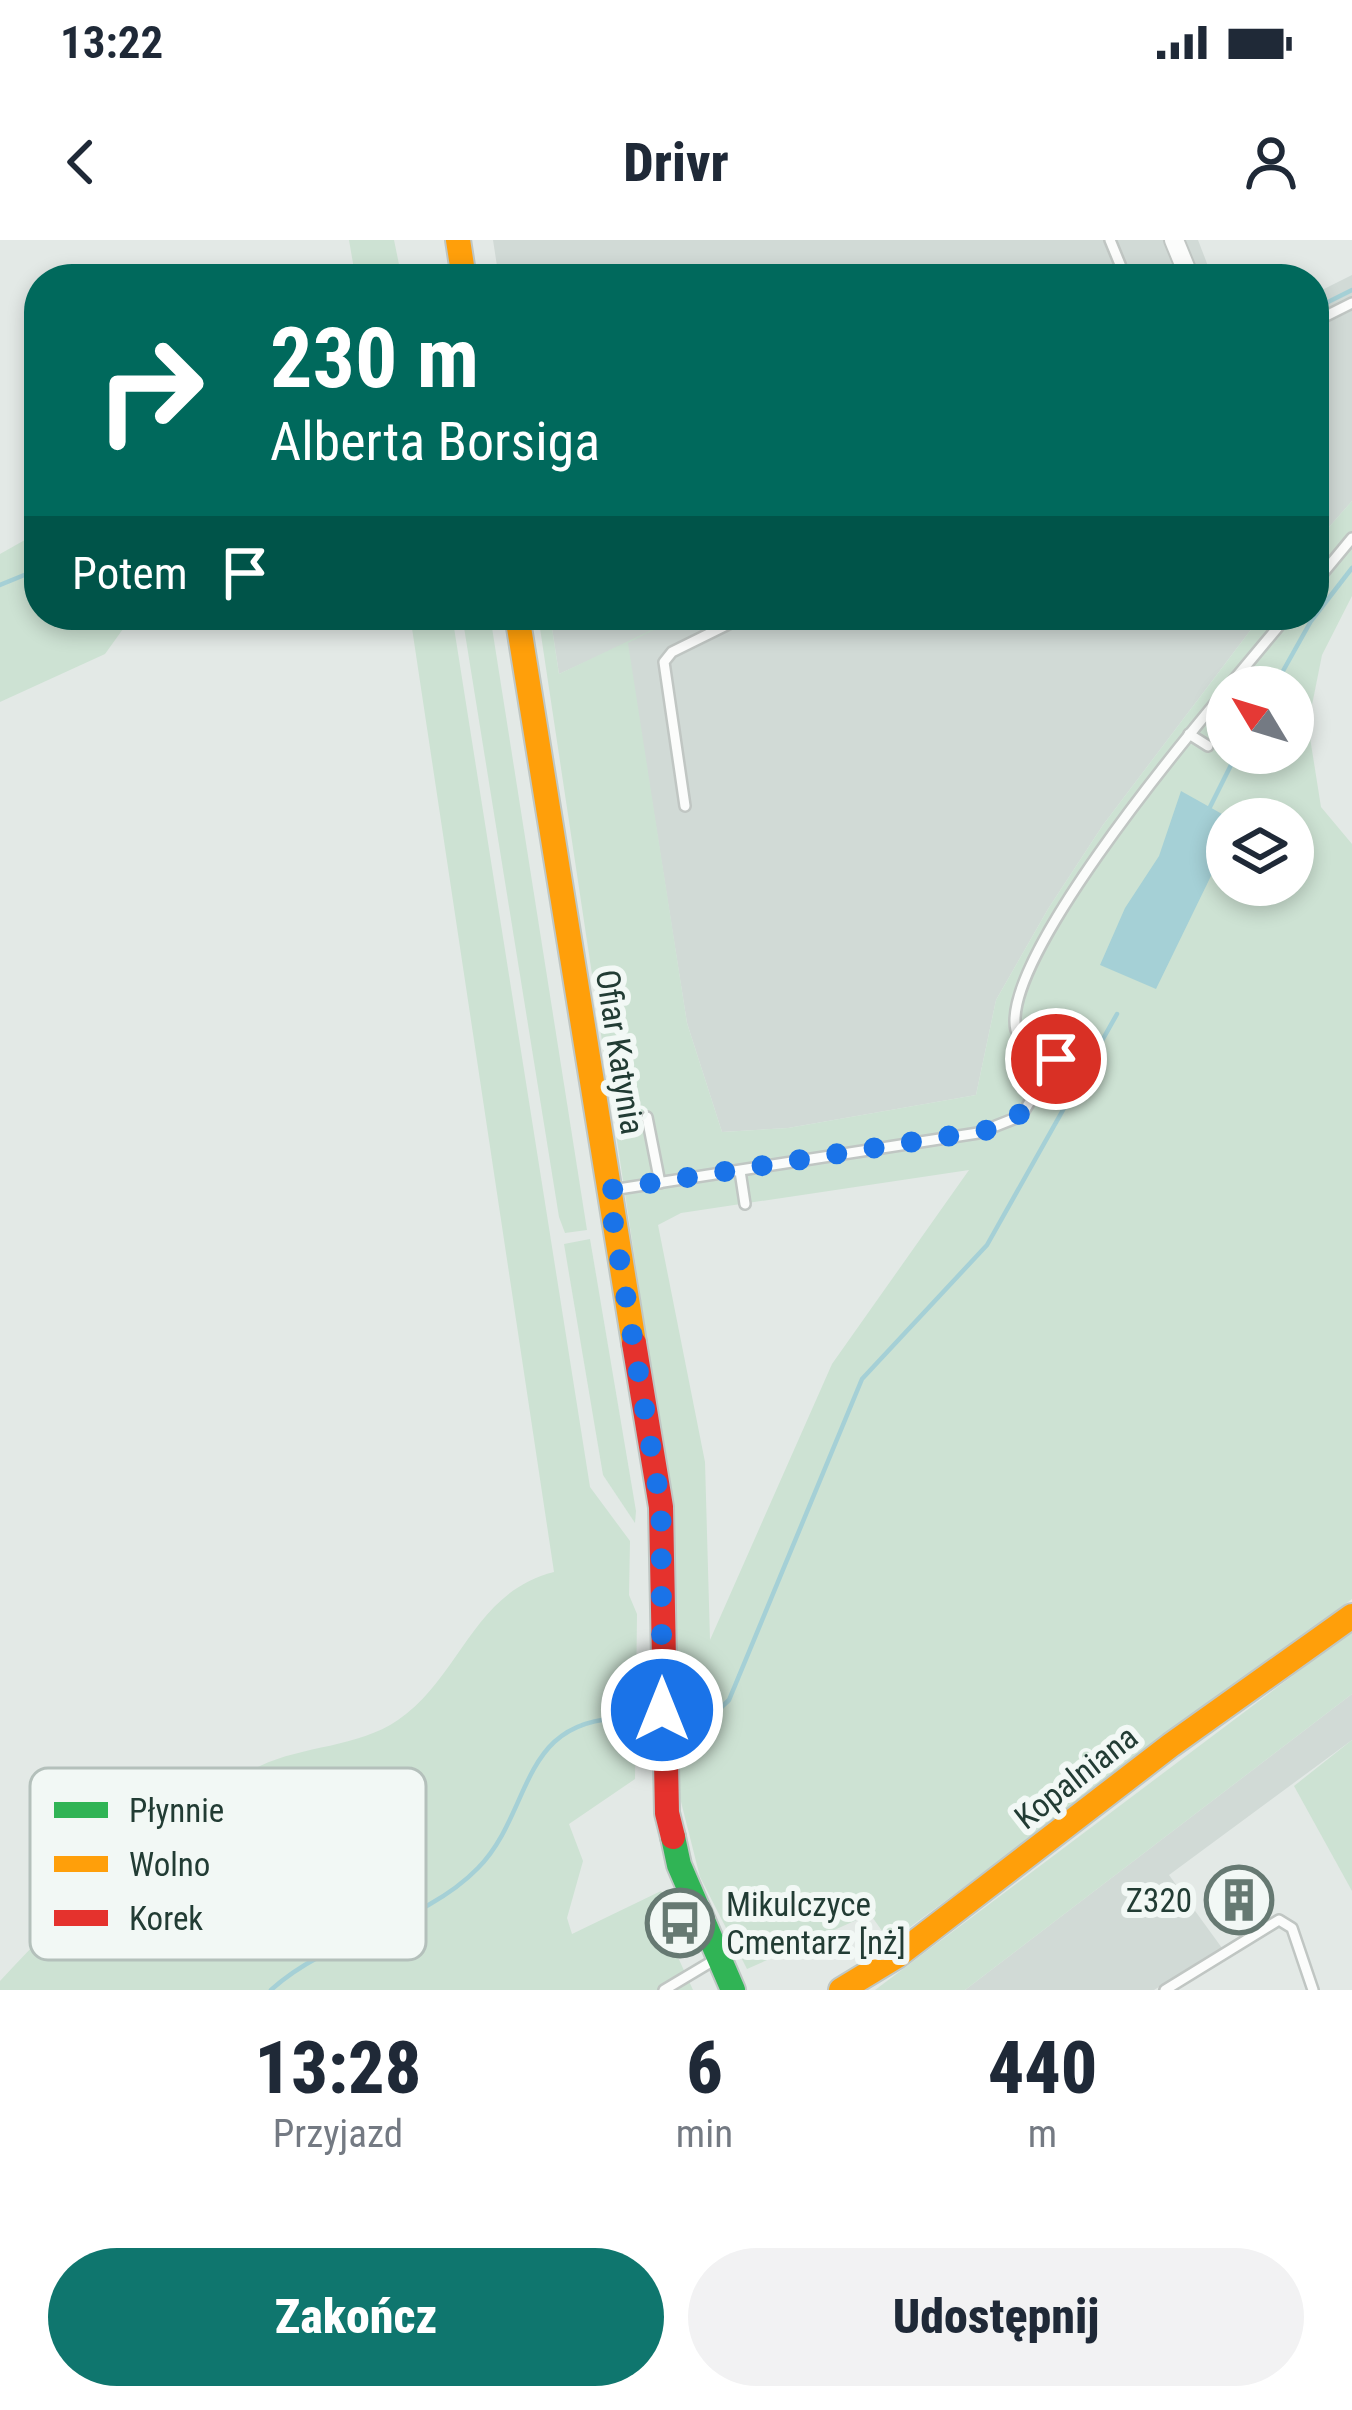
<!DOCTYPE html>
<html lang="pl">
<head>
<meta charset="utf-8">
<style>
  :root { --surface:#fff; --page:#f2f2f3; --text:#1f2937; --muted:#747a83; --accent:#0f766e }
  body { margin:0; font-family:"Roboto Condensed",sans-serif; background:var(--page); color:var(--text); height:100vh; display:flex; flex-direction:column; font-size:45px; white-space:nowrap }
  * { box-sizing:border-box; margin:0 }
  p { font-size:39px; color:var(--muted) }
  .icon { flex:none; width:66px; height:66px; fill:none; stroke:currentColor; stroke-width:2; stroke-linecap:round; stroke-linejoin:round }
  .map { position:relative; height:1750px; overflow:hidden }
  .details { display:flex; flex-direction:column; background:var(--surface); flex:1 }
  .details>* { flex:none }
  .hud { position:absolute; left:24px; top:24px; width:1305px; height:366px; border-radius:48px; box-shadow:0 6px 18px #0003; background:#00695c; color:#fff; overflow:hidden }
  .needle { width:78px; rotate:308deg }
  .tools { position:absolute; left:1206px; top:426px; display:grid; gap:24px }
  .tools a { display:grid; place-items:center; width:108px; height:108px; border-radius:50%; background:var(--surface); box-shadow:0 6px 18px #0003; font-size:60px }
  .pin { position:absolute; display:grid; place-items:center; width:102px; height:102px; color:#fff; margin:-51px; border:6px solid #fff; border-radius:50%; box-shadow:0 3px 12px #0007 }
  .me { position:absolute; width:132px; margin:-66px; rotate:0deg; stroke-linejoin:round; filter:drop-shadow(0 0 9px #0008) }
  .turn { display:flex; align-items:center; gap:42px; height:252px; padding:0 48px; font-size:54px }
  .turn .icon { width:156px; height:156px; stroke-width:2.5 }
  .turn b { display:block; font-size:84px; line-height:102px }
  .then { display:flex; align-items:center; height:114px; padding:0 48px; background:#0003; gap:24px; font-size:45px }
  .eta { display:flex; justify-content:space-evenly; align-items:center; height:204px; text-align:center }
  .eta b { font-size:72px; font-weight:800; line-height:84px }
  .button { display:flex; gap:24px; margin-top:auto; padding:24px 48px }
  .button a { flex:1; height:138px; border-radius:72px; background:var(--accent); color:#fff; font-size:48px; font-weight:800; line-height:138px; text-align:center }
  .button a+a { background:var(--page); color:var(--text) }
  .status { display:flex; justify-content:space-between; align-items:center; height:84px; padding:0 60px; background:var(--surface); direction:ltr }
  .status svg { height:33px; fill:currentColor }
  header { display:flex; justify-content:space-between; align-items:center; height:156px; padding:0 48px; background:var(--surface); font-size:54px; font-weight:800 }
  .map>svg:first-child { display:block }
</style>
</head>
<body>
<div class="status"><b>13:22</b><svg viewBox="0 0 49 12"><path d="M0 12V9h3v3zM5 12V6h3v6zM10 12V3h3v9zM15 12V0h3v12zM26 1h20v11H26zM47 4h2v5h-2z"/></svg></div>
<header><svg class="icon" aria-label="back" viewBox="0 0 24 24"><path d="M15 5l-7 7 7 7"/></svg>Drivr<svg class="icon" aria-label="person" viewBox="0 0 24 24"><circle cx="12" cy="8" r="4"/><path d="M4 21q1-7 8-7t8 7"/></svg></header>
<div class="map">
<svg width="1352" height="1750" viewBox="0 0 1352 1750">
  <rect width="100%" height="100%" fill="#e3e9e6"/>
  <!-- built -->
  <g fill="#d1dad6">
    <path d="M493 0H1198L1213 39H499Z"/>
    <path d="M1352 35V261L1314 304V54Z"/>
    <path d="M550 375H1262L1103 585 1048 669 996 760 976 855 788 888 722 892 687 783 627 403 559 434Z"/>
    <path d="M1352 1454V1500L1169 1635 1222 1708 1154 1750H965Z"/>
  </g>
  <!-- green -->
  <g fill="#cde2d3" fill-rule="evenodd">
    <path d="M349 0H394L402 39H350L355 35Z"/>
    <path d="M1352 261V356L1322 415 1308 485 1321 567 1352 604V1359L890 1702 870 1674 747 1729 700 1637 677 1546 674 1280 538 375H550L559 434 683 375 628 403 687 783 722 892 788 888 976 855 996 760 1048 669 1103 585 1262 375H1314V304ZM1227 447H1293V513H1227ZM1227 579H1293V645H1227ZM969 930 832 1124 710 1400 705 1222 658 985 681 973Z"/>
    <path d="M39 292V375H133L105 414 0 462V314Z"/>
    <path d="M410 375H452L590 1247 630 1301 629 1355 637 1374 635 1539 569 1584 583 1621 567 1678 572 1694 661 1651 689 1703 676 1713 693 1750H0V1741C76 1660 158 1573 260 1526 304 1505 357 1508 398 1480 460 1438 473 1352 554 1332Z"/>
    <path d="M462 375H490L587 990 565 993 559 977Z"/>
    <path d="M590 999 636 1271 635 1283 603 1235 564 1004Z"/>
    <path d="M1352 1391V1454L965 1750H875Z"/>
    <path d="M1352 1500V1651L1294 1546Z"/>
  </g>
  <!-- water -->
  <path fill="#a5d0d6" d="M1181 551 1231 579 1227 603 1156 749 1100 725 1125 668 1159 616Z"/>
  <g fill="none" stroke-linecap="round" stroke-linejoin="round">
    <!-- stream -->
    <g stroke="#a5d0d6" stroke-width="4.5">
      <path d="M1314 69 1352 50"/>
      <path d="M0 345 39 329"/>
      <path d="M1274 447 1311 381 1352 328"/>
      <path d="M1210 567 1237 513"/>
      <path d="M681 1480 711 1477 729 1460 862 1139 987 1005 1117 774"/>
      <path d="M271 1750C331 1695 422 1686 478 1628 535 1570 517 1474 633 1478"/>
    </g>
    <defs>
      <g id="lane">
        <path d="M1110 0 1126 39"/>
        <path d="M1314 82 1352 63"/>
        <path d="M1314 344 1352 298"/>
        <path d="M1228 447 1288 375"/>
        <path d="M1189 494 1208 506"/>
        <path d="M685 566 664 422 672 412 747 375"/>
        <path d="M647 877 660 943"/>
        <path d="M740 931 745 964"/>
        <path d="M612 950 978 893 1021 876 1056 819 1016 790C1000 722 1180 505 1227 449"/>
        <path d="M664 1750 716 1719"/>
        <path d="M1165 1750 1279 1680 1292 1688 1313 1750"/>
      </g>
      <path id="street" d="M1174 0 1190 39"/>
      <path id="fast" d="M673 1597 679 1625 733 1750"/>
      <g id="slow">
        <path d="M458 0 464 39"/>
        <path d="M517 375 634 1103"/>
        <path d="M841 1750 897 1716 1171 1505 1352 1376"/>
      </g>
      <path id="jam" d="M634 1103 661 1267 667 1573 673 1597"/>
    </defs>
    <!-- lane casing -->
    <use href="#lane" stroke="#c0c6c3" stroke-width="14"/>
    <!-- street casing -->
    <use href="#street" stroke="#c0c6c3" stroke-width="22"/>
    <!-- fast casing -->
    <use href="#fast" stroke="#bfc7c4" stroke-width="28"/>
    <!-- slow casing -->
    <use href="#slow" stroke="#bfc7c4" stroke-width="28"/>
    <!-- jam casing -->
    <use href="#jam" stroke="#bfc7c4" stroke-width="28"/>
    <!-- lane -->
    <use href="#lane" stroke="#fbfcfb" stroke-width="9"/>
    <!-- street -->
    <use href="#street" stroke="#fbfcfb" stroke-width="18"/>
    <!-- fast -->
    <use href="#fast" stroke="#30b455" stroke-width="24"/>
    <!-- slow -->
    <use href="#slow" stroke="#ff9f0a" stroke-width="24"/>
    <!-- jam -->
    <use href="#jam" stroke="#e5322d" stroke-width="24"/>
  </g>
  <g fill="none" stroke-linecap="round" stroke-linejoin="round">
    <!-- route -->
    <path stroke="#1a73e8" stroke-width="21" stroke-dasharray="0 37.8" d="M662 1470 661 1267 608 950 1000 888 1028 868 1056 819"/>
  </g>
  <!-- icons -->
  <defs>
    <symbol id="building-ring" viewBox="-11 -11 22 22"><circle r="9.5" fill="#f2f8f5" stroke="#667972" stroke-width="1.5"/><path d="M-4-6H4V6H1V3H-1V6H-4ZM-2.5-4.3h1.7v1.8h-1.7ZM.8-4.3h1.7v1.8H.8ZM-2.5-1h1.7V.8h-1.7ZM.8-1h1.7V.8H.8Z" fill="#667972"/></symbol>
    <symbol id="bus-ring" viewBox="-11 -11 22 22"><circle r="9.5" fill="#f2f8f5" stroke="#667972" stroke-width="1.5"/><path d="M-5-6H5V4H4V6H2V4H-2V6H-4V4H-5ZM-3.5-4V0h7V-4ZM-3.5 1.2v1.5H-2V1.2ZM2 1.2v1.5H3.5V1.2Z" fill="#667972"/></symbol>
  </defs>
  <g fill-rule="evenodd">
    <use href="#building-ring" x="1201" y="1622" width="76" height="76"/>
    <use href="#bus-ring" x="642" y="1645" width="76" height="76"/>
  </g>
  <g text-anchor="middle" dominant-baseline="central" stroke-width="12" stroke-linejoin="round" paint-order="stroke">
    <!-- street labels -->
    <g font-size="33" fill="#223c34" stroke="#f2f8f5">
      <text transform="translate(620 812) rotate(81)">Ofiar Katynia</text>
      <text transform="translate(1076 1537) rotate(-38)">Kopalniana</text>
    </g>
    <!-- poi labels -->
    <g font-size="33" fill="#223c34" stroke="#f2f8f5" text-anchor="end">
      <text x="1192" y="1660">Z320</text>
      <text x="726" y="1664" text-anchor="start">Mikulczyce<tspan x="726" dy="38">Cmentarz [nż]</tspan></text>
    </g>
  </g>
  <!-- legend -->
  <rect x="30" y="1528" width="396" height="192" rx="18" fill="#f2f8f5" stroke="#b4c0bb" stroke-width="3"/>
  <rect x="54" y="1562" width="54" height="16" fill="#30b455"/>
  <rect x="54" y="1616" width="54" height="16" fill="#ff9f0a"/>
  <rect x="54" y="1670" width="54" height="16" fill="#e5322d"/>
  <g font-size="33" fill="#223c34">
    <text x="129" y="1582">Płynnie</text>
    <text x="129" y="1636">Wolno</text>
    <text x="129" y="1690">Korek</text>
  </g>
</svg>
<div class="tools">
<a><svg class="needle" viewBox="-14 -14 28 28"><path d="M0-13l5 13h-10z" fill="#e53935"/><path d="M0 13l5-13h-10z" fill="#747a83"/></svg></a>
<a><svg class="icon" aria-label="layers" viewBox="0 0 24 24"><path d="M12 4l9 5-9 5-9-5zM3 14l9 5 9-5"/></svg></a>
</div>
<div class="pin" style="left:1056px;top:819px;background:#d93025"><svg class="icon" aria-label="arrive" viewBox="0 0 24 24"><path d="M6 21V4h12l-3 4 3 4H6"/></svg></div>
<svg class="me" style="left:662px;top:1470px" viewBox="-20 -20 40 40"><circle r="17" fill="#1a73e8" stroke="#fff" stroke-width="3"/><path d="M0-11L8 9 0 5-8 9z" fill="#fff"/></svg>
<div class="hud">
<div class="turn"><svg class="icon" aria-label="right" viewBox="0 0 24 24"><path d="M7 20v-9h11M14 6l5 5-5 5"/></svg><div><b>230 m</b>Alberta Borsiga</div></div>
<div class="then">Potem<svg class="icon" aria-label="arrive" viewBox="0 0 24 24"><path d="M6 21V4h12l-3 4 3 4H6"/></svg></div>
</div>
</div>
<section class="details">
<div class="eta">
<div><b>13:28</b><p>Przyjazd</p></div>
<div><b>6</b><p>min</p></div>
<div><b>440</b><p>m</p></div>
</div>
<div class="button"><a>Zakończ</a><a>Udostępnij</a></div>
</section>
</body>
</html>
